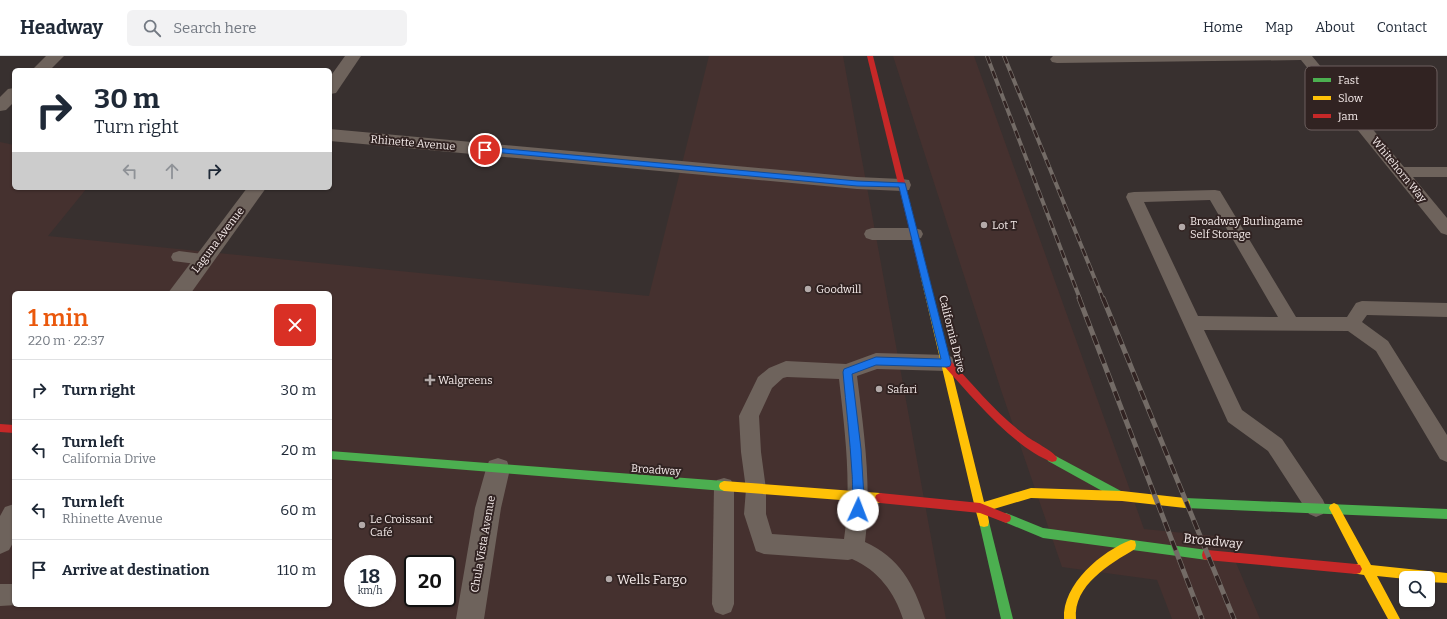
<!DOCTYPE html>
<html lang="en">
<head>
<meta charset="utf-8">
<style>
  :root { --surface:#fff; --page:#f2f2f3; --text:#1f2937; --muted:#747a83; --line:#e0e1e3; --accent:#ea580c }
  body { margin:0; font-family:Bitter,serif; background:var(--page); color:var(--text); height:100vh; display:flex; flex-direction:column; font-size:15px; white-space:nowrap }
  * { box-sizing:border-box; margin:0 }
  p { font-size:13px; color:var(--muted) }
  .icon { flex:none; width:22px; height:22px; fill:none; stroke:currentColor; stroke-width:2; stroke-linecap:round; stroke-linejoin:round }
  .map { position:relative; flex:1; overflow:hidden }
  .side { position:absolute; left:12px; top:235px; width:320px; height:316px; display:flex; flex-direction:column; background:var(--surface); border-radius:6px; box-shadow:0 1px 3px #0004 }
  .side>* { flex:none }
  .banner { position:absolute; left:12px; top:12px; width:320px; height:122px; border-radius:6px; box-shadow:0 1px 3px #0004; background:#fff; color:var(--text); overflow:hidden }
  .tools { position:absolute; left:1399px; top:515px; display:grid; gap:8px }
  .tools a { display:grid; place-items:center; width:36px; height:36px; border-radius:6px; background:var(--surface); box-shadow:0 1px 3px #0004; font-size:20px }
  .speed { position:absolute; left:344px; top:499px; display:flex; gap:8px; font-size:20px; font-weight:700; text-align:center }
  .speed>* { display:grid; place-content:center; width:52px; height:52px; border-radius:50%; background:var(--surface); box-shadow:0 1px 3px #0004; line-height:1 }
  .speed small { font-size:10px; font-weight:400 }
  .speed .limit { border:2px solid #111; border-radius:6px; background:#fff; color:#111 }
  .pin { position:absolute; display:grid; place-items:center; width:34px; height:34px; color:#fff; margin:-17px; border:2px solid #fff; border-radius:50%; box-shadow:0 1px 4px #0007 }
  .me { position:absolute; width:44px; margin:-22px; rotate:2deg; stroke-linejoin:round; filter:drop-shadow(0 0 3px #0008) }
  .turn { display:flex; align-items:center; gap:14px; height:84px; padding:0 16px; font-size:18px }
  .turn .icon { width:52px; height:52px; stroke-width:2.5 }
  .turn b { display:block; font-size:28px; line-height:34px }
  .lanes { display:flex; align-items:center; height:38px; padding:0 16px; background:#0003; justify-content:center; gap:20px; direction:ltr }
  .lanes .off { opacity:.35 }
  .round { display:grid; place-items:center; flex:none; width:42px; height:42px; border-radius:6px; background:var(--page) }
  .head { display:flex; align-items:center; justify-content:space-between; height:68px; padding:0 16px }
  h1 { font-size:24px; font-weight:600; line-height:30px; color:var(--accent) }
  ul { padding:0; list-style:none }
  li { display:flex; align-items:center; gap:12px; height:60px; padding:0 16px; border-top:1px solid var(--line) }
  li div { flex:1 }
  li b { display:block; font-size:15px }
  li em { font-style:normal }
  header { display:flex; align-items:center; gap:24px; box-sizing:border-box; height:56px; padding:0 20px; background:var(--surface); border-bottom:1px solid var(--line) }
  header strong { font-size:19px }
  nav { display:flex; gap:22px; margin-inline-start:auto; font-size:14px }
  .search { width:280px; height:36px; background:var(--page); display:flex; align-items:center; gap:10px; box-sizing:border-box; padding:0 14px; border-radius:6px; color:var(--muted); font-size:15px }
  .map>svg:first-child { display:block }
</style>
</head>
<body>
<header>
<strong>Headway</strong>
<div class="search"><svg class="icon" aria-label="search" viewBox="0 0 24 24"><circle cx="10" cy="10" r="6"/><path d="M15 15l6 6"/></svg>Search here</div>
<nav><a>Home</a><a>Map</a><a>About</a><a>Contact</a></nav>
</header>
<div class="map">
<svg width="1447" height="563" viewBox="0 0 1447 563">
  <rect width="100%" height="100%" fill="#38302f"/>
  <!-- built -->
  <g fill="#45312f" fill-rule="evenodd">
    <path d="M709 0H843L946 563H0V86L14 89V132H87L48 180 649 240ZM14 237H330V549H14ZM353 508H387V542H353ZM413 508H447V542H413Z"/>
    <path d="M893 0H974L1144 473 1225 481 1260 563H1172L1157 524 1062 511 1002 337Z"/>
  </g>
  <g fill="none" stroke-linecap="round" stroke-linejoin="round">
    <!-- lane -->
    <g fill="#6e635c" fill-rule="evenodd">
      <path d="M1053 0H1312L1404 111H1447V121H1413L1447 162V179L1441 177 1301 4 1057 7 1052 6 1050 3Z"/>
      <path d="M1215 134 1220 135 1296 261H1347L1356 247 1362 245 1447 247V261L1367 259 1362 266 1388 285 1447 379V406L1440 403 1376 295 1348 275 1204 274 1242 354 1282 383 1323 444 1326 451 1323 458 1316 461 1309 458 1268 395 1228 366 1126 141 1128 137 1134 136ZM1210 144 1278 261 1198 260 1144 146Z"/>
      <path d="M872 172H915L921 174 923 178 921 182 915 184H872L866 182 864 178 866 174Z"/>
      <path d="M179 195 210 199 212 203 210 207 204 209 173 205 171 201 173 197Z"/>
      <path d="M876 297 947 299 954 302 956 307 954 312 947 315 877 313 857 320C864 376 872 431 865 486 899 501 914 528 925 563H903C895 537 878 514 852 503L848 504 764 498 756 495 744 458 746 433 741 396 739 360 758 321 769 312 786 305 846 308ZM787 321 839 323C845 376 852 430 844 483L772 478 766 458V433L761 396 759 360 772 332 783 322Z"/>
      <path d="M724 422 731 424 734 431V548L731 556 723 559 715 556 712 548 714 431 717 424Z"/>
      <path d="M0 528H14V549H17L0 550Z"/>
    </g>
    <!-- street -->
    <g fill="#6e635c" fill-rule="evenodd">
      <path d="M46 0H64L50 14H32Z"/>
      <path d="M345 0H361L336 37 330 38V21Z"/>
      <path d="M14 32V46L6 54 0 55V41L8 33Z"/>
      <path d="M330 73 857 121 902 123 909 124 911 129 909 134 902 135 857 133 330 85Z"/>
      <path d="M247 132H266L191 237H168Z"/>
      <path d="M498 402 507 405 510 413 501 452 484 563H456L475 452 486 413 489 405Z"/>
      <path d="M14 448V485L9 494 0 498V460L5 451Z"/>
    </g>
    <!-- fast -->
    <g fill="#4caf50" fill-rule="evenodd">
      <path d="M330 395 724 425 728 427 729 430 728 433 724 435 330 403Z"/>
      <path d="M1052 398 1121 435 1122 438 1121 441 1117 443 1113 441 1048 405 1047 402 1048 399Z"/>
      <path d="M1185 442 1447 453V463L1185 452 1181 450 1180 447 1181 444Z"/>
      <path d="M1006 457 1043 472 1207 494 1211 495 1212 499 1211 503 1207 504 1043 482 1002 465 1001 462 1002 459Z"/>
      <path d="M984 461 988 462 989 466 1013 563H1001L979 466 980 462Z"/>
    </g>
    <!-- slow -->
    <g fill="#ffc107" fill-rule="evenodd">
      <path d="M924 215 928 218 984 446 1031 432 1122 435 1185 442 1189 444 1190 447 1189 450 1185 452 1122 445 1031 442 987 455 989 466 988 470 984 471 980 470 975 452 920 218Z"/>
      <path d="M724 425 880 437 884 439 885 442 884 445 880 447 724 435 720 433 719 430 720 427Z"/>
      <path d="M1334 447 1338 449 1371 509 1447 517V527L1428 526V522H1406V523L1377 520 1400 563H1388L1364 519 1352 517 1350 513 1352 509 1358 508 1329 452 1330 449Z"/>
      <path d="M1131 484 1135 485 1136 489 1135 493C1110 508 1073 529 1076 563H1064C1062 528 1102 495 1131 484Z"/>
    </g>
    <!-- jam -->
    <g fill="#c62828" fill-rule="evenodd">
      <path d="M867 0H873L928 218 924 221 920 218Z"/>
      <path d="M948 304 951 305C975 331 997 358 1025 379 1032 385 1054 395 1057 402L1056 405 1052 406C1014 392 972 341 945 311L943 308 945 305Z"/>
      <path d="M0 368 14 369V377L0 376Z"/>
      <path d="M880 437 980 447 1010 459 1011 462 1010 465 1006 467 980 457 880 447 876 445 875 442 876 439Z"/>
      <path d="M1207 494 1356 508 1360 509 1362 513 1360 517 1356 518 1207 504 1203 503 1202 499 1203 495Z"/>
    </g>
    <defs>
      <g id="rail-far1">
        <path d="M987 0 1080 243"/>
        <path d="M1004 0 1103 243"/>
      </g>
      <g id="rail">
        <path d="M1079 242 1202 563"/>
        <path d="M1103 242 1234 563"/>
      </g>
    </defs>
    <!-- rail-far1 casing -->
    <use href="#rail-far1" stroke="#736b66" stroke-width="4"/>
    <!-- rail casing -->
    <use href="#rail" stroke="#736b66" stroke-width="5"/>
    <!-- rail-far1 -->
    <use href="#rail-far1" stroke="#312322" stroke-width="2.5" stroke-dasharray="8" stroke-linecap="butt"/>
    <!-- rail -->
    <use href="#rail" stroke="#312322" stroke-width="3.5" stroke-dasharray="10" stroke-linecap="butt"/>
  </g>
  <!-- route -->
  <path fill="#1a73e8" stroke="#114b97" d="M485 91 857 125 905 127 951 307 950 310 947 311 876 309 852 318 861 393 864 441 861 457 858 458 854 457C852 452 853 425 852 417 850 383 846 350 843 316L844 313 876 301 941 303 899 131 857 130 482 95V92Z"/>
  <!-- markers -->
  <g fill="#b3aaa9" stroke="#312322" stroke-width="1.5">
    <circle cx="984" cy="169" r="4"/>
    <circle cx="1182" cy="171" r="4"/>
    <circle cx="808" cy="233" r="4"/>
    <path d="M428 318h4v4h4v4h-4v4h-4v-4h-4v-4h4z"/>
    <circle cx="879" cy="333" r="4"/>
    <circle cx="362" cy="469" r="4"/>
    <circle cx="609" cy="523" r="4"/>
  </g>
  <g text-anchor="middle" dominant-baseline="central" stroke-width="4" stroke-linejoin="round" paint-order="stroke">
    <!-- street labels -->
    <g font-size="11" fill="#f5ebea" stroke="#312322">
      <text transform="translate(413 87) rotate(5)">Rhinette Avenue</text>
      <text transform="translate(1399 114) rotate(51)">Whitehorn Way</text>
      <text transform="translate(218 184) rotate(-53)">Laguna Avenue</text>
      <text transform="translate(952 278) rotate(76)">California Drive</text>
      <text transform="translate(656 414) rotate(4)">Broadway</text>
      <text transform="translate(483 488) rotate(-80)">Chula Vista Avenue</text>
    </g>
    <!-- poi labels -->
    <g font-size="11" fill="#f5ebea" stroke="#312322" text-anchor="start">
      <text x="1190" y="165">Broadway Burlingame<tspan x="1190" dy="13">Self Storage</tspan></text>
      <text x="992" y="169">Lot T</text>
      <text x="816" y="233">Goodwill</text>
      <text x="438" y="324">Walgreens</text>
      <text x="887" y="333">Safari</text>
      <text x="370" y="463">Le Croissant<tspan x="370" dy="13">Café</tspan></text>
    </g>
    <!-- near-street labels -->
    <g font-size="13" fill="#f5ebea" stroke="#312322">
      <text transform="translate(1213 485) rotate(6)">Broadway</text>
    </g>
    <!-- near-poi labels -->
    <g font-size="13" fill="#f5ebea" stroke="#312322" text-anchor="start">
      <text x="617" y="523">Wells Fargo</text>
    </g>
  </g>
  <!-- legend -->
  <rect x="1305" y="10" width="132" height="64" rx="6" fill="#312322" stroke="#6c5f5e" stroke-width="1"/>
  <rect x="1313" y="22" width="18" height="4" fill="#4caf50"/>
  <rect x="1313" y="40" width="18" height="4" fill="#ffc107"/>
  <rect x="1313" y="58" width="18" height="4" fill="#c62828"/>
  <g font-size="11" fill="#f5ebea">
    <text x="1338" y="28">Fast</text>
    <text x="1338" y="46">Slow</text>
    <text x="1338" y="64">Jam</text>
  </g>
</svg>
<div class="tools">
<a><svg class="icon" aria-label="search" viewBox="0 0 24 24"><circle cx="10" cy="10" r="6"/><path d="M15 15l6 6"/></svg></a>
</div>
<div class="speed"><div>18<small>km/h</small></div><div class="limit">20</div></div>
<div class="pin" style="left:485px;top:94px;background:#d93025"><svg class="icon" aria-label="arrive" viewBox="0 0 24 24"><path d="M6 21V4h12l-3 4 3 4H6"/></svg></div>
<svg class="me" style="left:858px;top:454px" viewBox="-20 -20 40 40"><circle r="19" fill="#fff"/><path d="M0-13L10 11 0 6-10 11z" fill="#1a73e8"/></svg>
<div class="banner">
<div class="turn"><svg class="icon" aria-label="right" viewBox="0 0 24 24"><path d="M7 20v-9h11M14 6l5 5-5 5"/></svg><div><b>30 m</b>Turn right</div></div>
<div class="lanes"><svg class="icon off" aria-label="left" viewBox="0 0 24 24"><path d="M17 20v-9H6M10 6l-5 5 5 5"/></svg><svg class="icon off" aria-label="ahead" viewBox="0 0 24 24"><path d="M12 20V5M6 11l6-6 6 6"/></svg><svg class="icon" aria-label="right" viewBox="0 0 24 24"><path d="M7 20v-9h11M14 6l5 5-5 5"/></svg></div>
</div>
<section class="side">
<div class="head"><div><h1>1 min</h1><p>220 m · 22:37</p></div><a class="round" style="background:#d93025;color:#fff"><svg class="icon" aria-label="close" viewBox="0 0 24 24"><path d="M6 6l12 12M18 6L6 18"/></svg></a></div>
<ul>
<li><svg class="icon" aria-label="right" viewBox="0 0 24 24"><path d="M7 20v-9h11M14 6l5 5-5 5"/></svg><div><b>Turn right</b></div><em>30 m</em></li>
<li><svg class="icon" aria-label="left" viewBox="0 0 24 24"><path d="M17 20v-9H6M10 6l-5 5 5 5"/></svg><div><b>Turn left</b><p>California Drive</p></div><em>20 m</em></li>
<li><svg class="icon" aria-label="left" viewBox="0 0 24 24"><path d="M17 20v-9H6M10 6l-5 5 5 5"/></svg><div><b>Turn left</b><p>Rhinette Avenue</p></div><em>60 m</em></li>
<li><svg class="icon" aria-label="arrive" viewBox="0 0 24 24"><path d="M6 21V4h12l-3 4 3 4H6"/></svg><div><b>Arrive at destination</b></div><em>110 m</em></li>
</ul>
</section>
</div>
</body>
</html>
